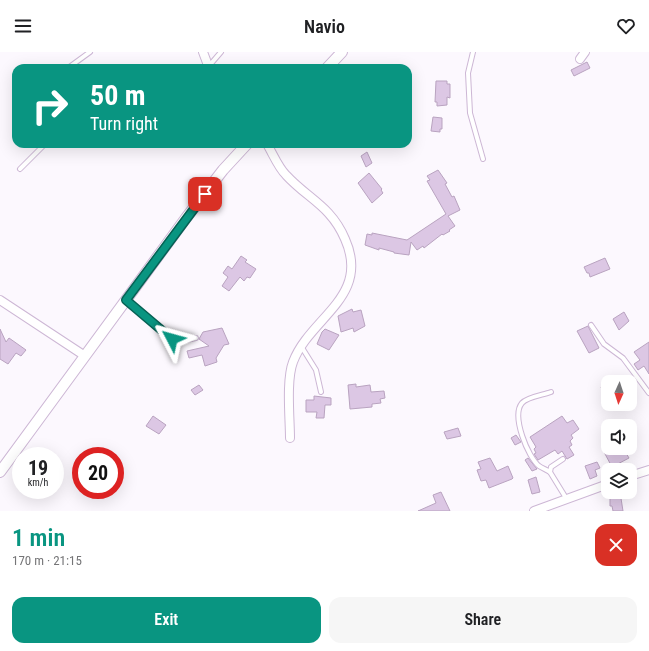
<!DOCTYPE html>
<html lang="en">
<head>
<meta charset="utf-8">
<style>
  :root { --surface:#fff; --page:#f6f6f6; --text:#202124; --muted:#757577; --accent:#099581 }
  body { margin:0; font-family:"Roboto Condensed",sans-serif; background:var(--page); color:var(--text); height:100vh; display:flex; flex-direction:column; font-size:15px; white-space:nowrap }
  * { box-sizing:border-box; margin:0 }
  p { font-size:13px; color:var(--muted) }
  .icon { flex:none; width:22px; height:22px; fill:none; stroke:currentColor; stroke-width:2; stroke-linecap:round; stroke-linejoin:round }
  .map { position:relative; height:459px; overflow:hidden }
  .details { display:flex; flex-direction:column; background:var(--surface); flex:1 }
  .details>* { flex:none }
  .guide { position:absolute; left:12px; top:12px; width:400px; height:84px; border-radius:12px; box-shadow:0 4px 16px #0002; background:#099581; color:#fff; overflow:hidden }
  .needle { width:26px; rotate:183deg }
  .controls { position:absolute; left:601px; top:323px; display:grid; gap:8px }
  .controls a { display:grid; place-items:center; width:36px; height:36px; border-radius:8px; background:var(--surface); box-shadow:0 4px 16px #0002; font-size:20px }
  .speed { position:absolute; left:12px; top:395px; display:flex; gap:8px; font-size:20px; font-weight:700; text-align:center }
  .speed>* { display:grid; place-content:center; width:52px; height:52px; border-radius:50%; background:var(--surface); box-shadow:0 4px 16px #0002; line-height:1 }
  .speed small { font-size:10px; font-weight:400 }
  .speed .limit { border:6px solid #d22; background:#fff; color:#111 }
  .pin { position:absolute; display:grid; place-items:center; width:34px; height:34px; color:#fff; margin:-17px; border-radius:8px; box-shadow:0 2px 6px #0006 }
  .me { position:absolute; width:44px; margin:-22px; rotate:309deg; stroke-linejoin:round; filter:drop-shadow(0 0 3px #0008) }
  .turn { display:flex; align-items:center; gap:14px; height:84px; padding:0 12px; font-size:18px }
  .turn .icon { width:52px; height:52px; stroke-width:2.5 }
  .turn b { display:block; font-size:28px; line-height:34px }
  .round { display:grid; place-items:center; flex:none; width:42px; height:42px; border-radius:12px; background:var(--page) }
  .headline { display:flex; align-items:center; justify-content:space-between; height:68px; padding:0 12px }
  h1 { font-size:24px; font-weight:600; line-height:30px; color:var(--accent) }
  .primary-button { display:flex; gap:8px; margin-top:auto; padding:8px 12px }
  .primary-button a { flex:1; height:46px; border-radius:12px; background:var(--accent); color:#fff; font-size:16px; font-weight:600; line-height:46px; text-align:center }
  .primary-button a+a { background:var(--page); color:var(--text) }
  header { display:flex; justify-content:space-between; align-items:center; height:52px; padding:0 12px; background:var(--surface); font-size:18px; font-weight:600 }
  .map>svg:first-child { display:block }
</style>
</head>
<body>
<header><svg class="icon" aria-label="menu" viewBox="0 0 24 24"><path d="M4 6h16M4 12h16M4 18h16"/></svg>Navio<svg class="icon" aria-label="heart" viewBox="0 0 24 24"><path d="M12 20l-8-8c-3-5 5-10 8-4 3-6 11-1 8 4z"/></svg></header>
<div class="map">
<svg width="649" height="459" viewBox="0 0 649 459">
  <rect width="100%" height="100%" fill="#fcf8fe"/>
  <!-- building -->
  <g fill="#dcc7e4" stroke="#b9a3c0">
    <path d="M587 10 590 16 574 24 571 18Z"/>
    <path d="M436 29H447V32H450V46L447 45V53L437 54V50H435Z"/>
    <path d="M433 65 442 66V77H440V80L431 79Z"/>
    <path d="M367 100 372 111 366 115 361 104Z"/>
    <path d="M438 118 447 131 445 132 452 145 454 144 460 158 448 164 455 174 449 178 450 179 443 183 442 182 424 196 423 194 417 198 411 190 409 203 394 201V200L379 196V198L365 193 367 182 372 183V181L407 188 446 162 427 129 430 128 427 124Z"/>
    <path d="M369 121 382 137 381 138 383 141 372 151 358 131Z"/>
    <path d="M241 204 247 208 245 210 256 217 250 226 247 225 244 229 240 225 229 239 222 234 228 225 223 221 228 214 232 217Z"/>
    <path d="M605 206 610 217 590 225 589 221H587L584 215Z"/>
    <path d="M352 257 353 260 361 258 365 274 354 280 353 276 341 280 338 264Z"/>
    <path d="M624 260 629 269 619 278 613 267Z"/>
    <path d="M588 274 599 296 589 301 577 279Z"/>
    <path d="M222 276 229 292 224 293 216 306 217 310 205 314 202 303 189 306 187 299 209 294 199 287 203 280Z"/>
    <path d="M0 277 6 290 9 286 26 298 21 304 16 301 8 312 0 307Z"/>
    <path d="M325 277 339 283 329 298 317 292 322 280Z"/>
    <path d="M649 290V322L644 314 638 318 634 312 640 308 634 300Z"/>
    <path d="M608 331V348L601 335Z"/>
    <path d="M356 332V335L370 333 371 340 384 339 385 346 380 347 381 351 372 352V355L350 357 348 333Z"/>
    <path d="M199 333 203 338 195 343 191 338Z"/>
    <path d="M314 344 331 346V353H325L324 366H316L317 360H306V348H314Z"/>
    <path d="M153 364 166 373 159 382 146 374Z"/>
    <path d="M562 364 567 371 573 368 579 377 571 383 573 386 570 389 572 393 569 395 574 403 567 407 562 399 558 402 555 398 538 408 534 402 536 401 534 397 536 395 530 385Z"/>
    <path d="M458 376 461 384 447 387 444 380Z"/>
    <path d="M516 383 521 390 515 393 511 386Z"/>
    <path d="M616 396H623L629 406 612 415 604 400Z"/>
    <path d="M490 406 497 419 508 414 513 426 512 427 489 436 486 428 481 429 477 418 481 417 478 410Z"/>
    <path d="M528 406 537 417 532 419 525 408Z"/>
    <path d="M597 410 600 416 595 418 597 424 590 427 585 414Z"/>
    <path d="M536 425 540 440 532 442 528 428Z"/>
    <path d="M441 440 450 459H418L436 451 433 443Z"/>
    <path d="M610 440H620L623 459H613L612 454H610Z"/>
  </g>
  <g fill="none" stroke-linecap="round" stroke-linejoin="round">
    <defs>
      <g id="service">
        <path d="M473 0 468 21 470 61 483 107"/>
        <path d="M209 14 221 0"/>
        <path d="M68 16 90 0"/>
        <path d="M20 117 45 92"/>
        <path d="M126 248 172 287 181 289 196 286"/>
        <path d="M591 273 604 292 623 306 649 341"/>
        <path d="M301 294 316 318 321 340"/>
        <path d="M563 407 551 415 550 420 566 446"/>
        <path d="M550 420C547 418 542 416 539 414 528 405 511 364 522 351 527 345 543 343 551 340"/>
      </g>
      <g id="minor">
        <path d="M203 0 209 16"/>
        <path d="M580 7 585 0"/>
        <path d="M267 92C273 102 278 115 286 123 308 147 331 154 345 187 371 245 310 265 293 310 286 328 290 367 290 386"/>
        <path d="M0 248 85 304"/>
        <path d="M630 424 649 418"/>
        <path d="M534 459 608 432"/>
      </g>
      <g id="tertiary">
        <path d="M327 16 342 0"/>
        <path d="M0 420 186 166 223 118 247 92"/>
      </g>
    </defs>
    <!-- service casing -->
    <use href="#service" stroke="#cdb7d5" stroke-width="6"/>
    <!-- minor casing -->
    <use href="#minor" stroke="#cdb7d5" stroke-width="10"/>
    <!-- tertiary casing -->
    <use href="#tertiary" stroke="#cdb7d5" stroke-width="12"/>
    <!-- service -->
    <use href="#service" stroke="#fff" stroke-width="4"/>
    <!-- minor -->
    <use href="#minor" stroke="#fff" stroke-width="8"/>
    <!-- tertiary -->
    <use href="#tertiary" stroke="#fff" stroke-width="10"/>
  </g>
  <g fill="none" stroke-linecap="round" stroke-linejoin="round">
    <defs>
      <path id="route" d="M172 287 126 248 205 142"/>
    </defs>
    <!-- route casing -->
    <use href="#route" stroke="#066154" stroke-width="10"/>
    <!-- route -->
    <use href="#route" stroke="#099581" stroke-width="7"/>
  </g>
</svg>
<div class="controls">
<a><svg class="needle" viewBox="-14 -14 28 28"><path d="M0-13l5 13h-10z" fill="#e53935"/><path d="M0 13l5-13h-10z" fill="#757577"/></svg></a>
<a><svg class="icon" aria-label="sound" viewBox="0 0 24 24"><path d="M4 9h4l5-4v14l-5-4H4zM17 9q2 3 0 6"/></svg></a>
<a><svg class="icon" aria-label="layers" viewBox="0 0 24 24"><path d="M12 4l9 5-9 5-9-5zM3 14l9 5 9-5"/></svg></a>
</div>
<div class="speed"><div>19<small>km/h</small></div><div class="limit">20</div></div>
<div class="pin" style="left:205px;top:142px;background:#d93025"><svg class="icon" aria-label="arrive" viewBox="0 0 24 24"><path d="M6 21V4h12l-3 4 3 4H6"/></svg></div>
<svg class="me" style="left:172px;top:287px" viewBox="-20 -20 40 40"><path d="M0-17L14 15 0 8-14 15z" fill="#099581" stroke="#fff" stroke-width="4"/></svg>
<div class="guide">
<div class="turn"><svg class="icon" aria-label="right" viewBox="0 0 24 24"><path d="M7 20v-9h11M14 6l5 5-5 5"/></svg><div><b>50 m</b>Turn right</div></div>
</div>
</div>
<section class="details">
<div class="headline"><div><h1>1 min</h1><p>170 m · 21:15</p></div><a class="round" style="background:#d93025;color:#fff"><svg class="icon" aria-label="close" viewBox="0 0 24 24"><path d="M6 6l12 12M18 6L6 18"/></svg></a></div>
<div class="primary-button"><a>Exit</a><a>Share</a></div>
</section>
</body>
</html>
